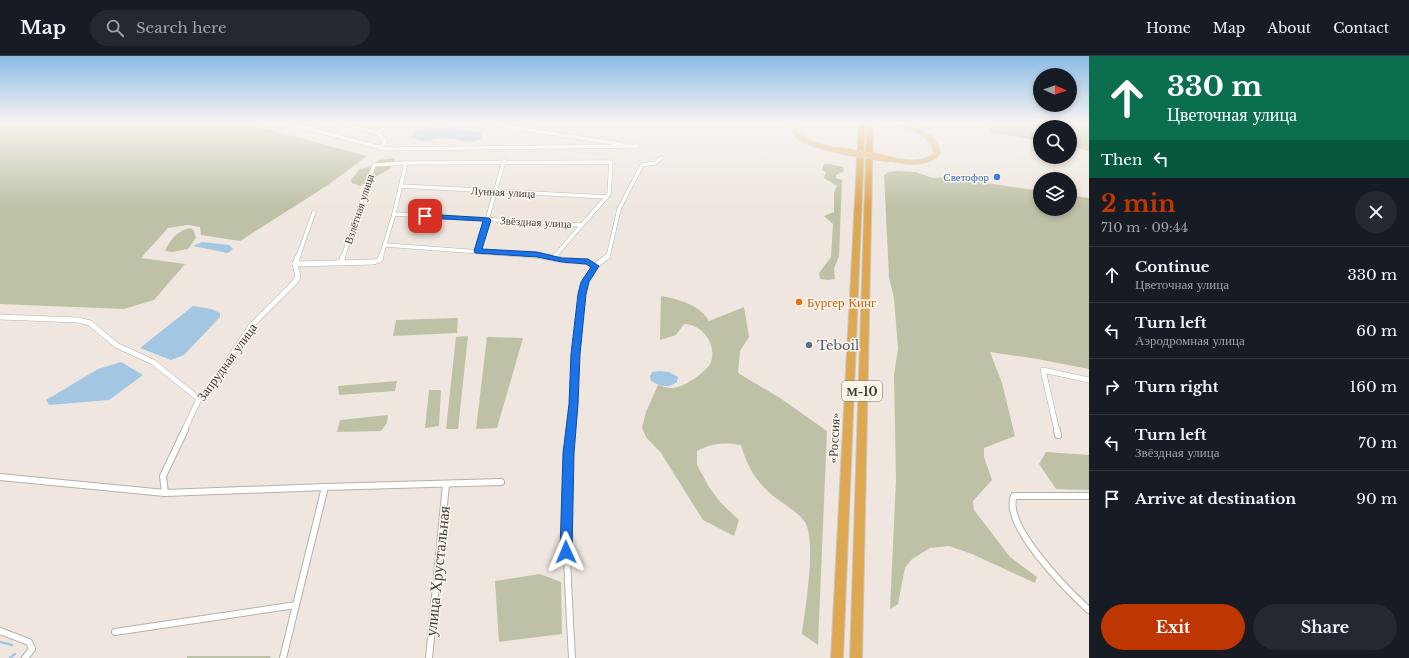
<!DOCTYPE html>
<html lang="en">
<head>
<meta charset="utf-8">
<style>
  :root { --surface:#171b24; --page:#242831; --text:#f1f3f6; --muted:#9ea1a6; --line:#363941; --accent:#be3601 }
  body { margin:0; font-family:"Libre Baskerville",serif; background:var(--page); color:var(--text); height:100vh; display:flex; flex-direction:column; font-size:15px; white-space:nowrap }
  * { box-sizing:border-box; margin:0 }
  p { font-size:13px; color:var(--muted) }
  .icon { flex:none; width:22px; height:22px; fill:none; stroke:currentColor; stroke-width:2; stroke-linecap:round; stroke-linejoin:round }
  .map { position:relative; flex:1; overflow:hidden }
  .side { display:flex; flex-direction:column; background:var(--surface); width:320px }
  .side>* { flex:none }
  .hud { background:#0b6e4f; color:#fff; overflow:hidden }
  .needle { width:26px; rotate:92deg }
  .fabs { position:absolute; left:1033px; top:12px; display:grid; gap:8px }
  .fabs a { display:grid; place-items:center; width:44px; height:44px; border-radius:50%; background:var(--surface); box-shadow:0 2px 6px #0003; font-size:20px }
  .pin { position:absolute; display:grid; place-items:center; width:34px; height:34px; color:#fff; margin:-17px; border-radius:8px; box-shadow:0 2px 6px #0006 }
  .me { position:absolute; width:44px; margin:-22px; rotate:359deg; stroke-linejoin:round; filter:drop-shadow(0 0 3px #0008) }
  .turn { display:flex; align-items:center; gap:14px; height:84px; padding:0 12px; font-size:18px }
  .turn .icon { width:52px; height:52px; stroke-width:2.5 }
  .turn b { display:block; font-size:28px; line-height:34px }
  .then { display:flex; align-items:center; height:38px; padding:0 12px; background:#0003; gap:8px; font-size:15px }
  .round { display:grid; place-items:center; flex:none; width:42px; height:42px; border-radius:21px; background:var(--page) }
  .overview { display:flex; align-items:center; justify-content:space-between; height:68px; padding:0 12px }
  h1 { font-size:24px; font-weight:700; line-height:30px; color:var(--accent) }
  .primary-button { display:flex; gap:8px; margin-top:auto; padding:8px 12px }
  .primary-button a { flex:1; height:46px; border-radius:24px; background:var(--accent); color:#fff; font-size:16px; font-weight:700; line-height:46px; text-align:center }
  .primary-button a+a { background:var(--page); color:var(--text) }
  ul { padding:0; list-style:none }
  li { display:flex; align-items:center; gap:12px; height:56px; padding:0 12px; border-top:1px solid var(--line) }
  li div { flex:1 }
  li b { display:block; font-size:15px }
  li em { font-style:normal }
  header { display:flex; align-items:center; gap:24px; box-sizing:border-box; height:56px; padding:0 20px; background:var(--surface); border-bottom:1px solid var(--line) }
  header strong { font-size:19px }
  nav { display:flex; gap:22px; margin-inline-start:auto; font-size:14px }
  .search { width:280px; height:36px; background:var(--page); display:flex; align-items:center; gap:10px; box-sizing:border-box; padding:0 14px; border-radius:22px; color:var(--muted); font-size:15px }
  main { display:flex; flex:1; min-height:0 }
  .map>svg:first-child { display:block }
</style>
</head>
<body>
<header>
<strong>Map</strong>
<div class="search"><svg class="icon" aria-label="search" viewBox="0 0 24 24"><circle cx="10" cy="10" r="6"/><path d="M15 15l6 6"/></svg>Search here</div>
<nav><a>Home</a><a>Map</a><a>About</a><a>Contact</a></nav>
</header>
<main>
<div class="map">
<svg width="1089" height="602" viewBox="0 0 1089 602">
  <rect width="100%" height="100%" fill="#efe7df"/>
  <!-- green -->
  <g fill="#bec1a5">
    <path d="M0 67H245L367 100 328 129 240 185 201 179 200 171 188 169 168 172 141 202 185 208 154 244 124 253 0 248Z"/>
    <path d="M987 67H1089V95L1070 90V71H1040V85L990 76V68Z"/>
    <path d="M395 102 391 112 360 130 352 127 351 124 360 113 369 111 379 104Z"/>
    <path d="M824 108H830L843 111 844 115 836 119V122L842 124 839 200 834 213 835 223 828 224 820 223 819 217 831 201 833 168 824 160 834 156V137L837 130 824 122 826 116 822 114Z"/>
    <path d="M897 115 916 116 932 122 948 121 1040 135V153H1070V139L1089 142V313L1037 303 990 296 1002 327 1015 380 984 392V401L992 424 973 445 974 454 1010 501 1037 521 1035 527 972 498 949 490 930 492 912 503 905 512 898 548 890 553 896 424 894 319 898 293 894 242 889 221 884 119 889 116Z"/>
    <path d="M191 172 194 175 196 182 188 193 172 196 165 195C170 183 178 174 191 172Z"/>
    <path d="M661 240C679 243 700 249 709 265L744 251 749 281 740 295 738 317 780 342 827 375 818 589 802 578C805 554 816 489 806 468 801 458 785 449 776 442 757 427 748 413 741 389 725 386 712 387 697 395V409L709 431 720 446 739 464 734 480 703 464 661 397 646 381 642 372 646 356 658 329C663 330 668 332 673 332 683 332 708 315 711 306 717 288 702 268 684 268L676 279 660 284Z"/>
    <path d="M458 262 457 277 393 280 396 264Z"/>
    <path d="M468 280 458 373H446L456 281Z"/>
    <path d="M487 281 523 282 497 372 476 373Z"/>
    <path d="M397 325 395 335 339 339 338 330Z"/>
    <path d="M429 334H441L439 370 425 372Z"/>
    <path d="M388 359 387 367 381 375 337 376 340 364Z"/>
    <path d="M1046 396 1089 399V434L1056 433 1039 408Z"/>
    <path d="M540 518 561 526 562 578 499 586 495 525Z"/>
    <path d="M187 600H271L270 602H187Z"/>
  </g>
  <!-- water -->
  <g fill="#a3c6e3">
    <path d="M442 70H444L443 73 448 72 475 76 477 75 482 77 481 83C469 90 460 82 447 82 439 81 431 85 422 85 418 85 415 82 411 81L415 74 438 72Z"/>
    <path d="M202 186 229 189 233 193 228 197 193 190Z"/>
    <path d="M193 250 211 253 220 257V261L184 299 171 304 140 292Z"/>
    <path d="M121 306 143 319 109 344 49 349 46 344 98 313Z"/>
    <path d="M660 315 669 316 678 321 677 326C668 333 660 330 651 325L650 320 652 316Z"/>
  </g>
  <g fill="none" stroke-linecap="round" stroke-linejoin="round">
    <!-- stream -->
    <g stroke="#a3c6e3" stroke-width="2.5">
      <path d="M0 586 12 589"/>
      <path d="M10 602 15 598"/>
    </g>
    <defs>
      <g id="minor-far2">
        <path d="M287 67 386 93 637 90"/>
        <path d="M341 67 378 77"/>
        <path d="M483 67 621 88"/>
        <path d="M380 92 385 85 378 77 387 67"/>
        <path d="M400 130 607 141"/>
        <path d="M394 158 581 169"/>
        <path d="M386 189 547 201"/>
        <path d="M478 195 504 105"/>
        <path d="M298 201 314 156"/>
        <path d="M343 201 374 109 406 107 611 106 609 138 554 201"/>
        <path d="M381 201 394 158 406 107"/>
        <path d="M608 201 619 153 642 109 655 107 661 102"/>
      </g>
      <g id="minor-far1">
        <path d="M541 200 563 204 588 206 595 210"/>
        <path d="M554 201 555 200"/>
        <path d="M341 207 343 200"/>
        <path d="M295 208 374 206 380 204 381 200"/>
        <path d="M295 208 298 200"/>
        <path d="M0 261 78 264 90 267 116 289 153 306 199 343"/>
        <path d="M184 375 199 343 209 333 251 270 294 227 298 221 295 208"/>
        <path d="M571 375 574 348 575 298 582 238 585 226 595 210 608 200"/>
        <path d="M1057 375 1043 314 1089 324"/>
      </g>
      <g id="minor">
        <path d="M571 374C562 450 568 526 572 602"/>
        <path d="M1057 374 1058 379"/>
        <path d="M0 421 165 437 325 431 283 602"/>
        <path d="M325 431 501 426"/>
        <path d="M165 437 163 420 185 374"/>
        <path d="M1089 440H1014C1002 469 1068 535 1089 554"/>
        <path d="M0 575 29 586 32 593 25 602"/>
        <path d="M115 576 296 549"/>
        <path d="M429 602 446 428"/>
      </g>
      <g id="primary">
        <path d="M792 67H797C793 88 829 88 839 94L836 96C823 93 788 87 792 67Z"/>
        <path d="M894 67C912 67 938 77 940 97 928 113 904 108 887 104V102L889 101C903 104 923 109 934 97 932 76 908 75 894 67Z"/>
      </g>
      <g id="trunk">
        <path d="M859 67H865L843 602H831Z"/>
        <path d="M867 67H873L862 602H850Z"/>
      </g>
    </defs>
    <!-- minor-far2 casing -->
    <use href="#minor-far2" stroke="#b8b0a8" stroke-width="4.5"/>
    <!-- minor-far1 casing -->
    <use href="#minor-far1" stroke="#b8b0a8" stroke-width="6"/>
    <!-- minor casing -->
    <use href="#minor" stroke="#b8b0a8" stroke-width="8"/>
    <!-- primary casing -->
    <use href="#primary" stroke="#c9c8c7" stroke-width="2"/>
    <!-- trunk casing -->
    <use href="#trunk" stroke="#c9c8c7" stroke-width="2"/>
    <!-- minor-far2 -->
    <use href="#minor-far2" stroke="#fff" stroke-width="3.5"/>
    <!-- minor-far1 -->
    <use href="#minor-far1" stroke="#fff" stroke-width="5"/>
    <!-- minor -->
    <use href="#minor" stroke="#fff" stroke-width="6"/>
    <!-- primary -->
    <use href="#primary" fill="#e6bd7d" fill-rule="evenodd"/>
    <!-- trunk -->
    <use href="#trunk" fill="#dea752" fill-rule="evenodd"/>
    <defs>
      <path id="primary-bridge" d="M836 94 889 103"/>
    </defs>
    <!-- primary-bridge casing -->
    <use href="#primary-bridge" stroke="#c9c8c7" stroke-width="7" stroke-linecap="butt"/>
    <!-- primary-bridge -->
    <use href="#primary-bridge" stroke="#e6bd7d" stroke-width="6"/>
  </g>
  <!-- sky -->
  <linearGradient id="sky" x2="0" y2="1"><stop stop-color="#8cbbe6"/><stop offset="0.44" stop-color="#f8f4f1"/><stop offset="1" stop-color="#f8f4f1" stop-opacity="0"/></linearGradient>
  <rect width="1089" height="152" fill="url(#sky)"/>
  <!-- route -->
  <path fill="#1a73e8" stroke="#114b97" d="M423 158 489 162 491 164 482 193 537 196 562 202 588 203 599 210 589 226 586 238 580 298 578 348 574 397 572 496 570 500 566 501 562 500 560 496 563 397 569 348 571 298 578 238 581 226 591 211 586 208 562 206 537 201 475 197 474 195 483 165 425 162 423 161Z"/>
  <!-- markers -->
  <circle fill="#3f7fe0" stroke="#fcf5ec" stroke-width="1.5" cx="997" cy="121" r="4"/>
  <circle fill="#e8710a" stroke="#fcf5ec" stroke-width="1.5" cx="799" cy="246" r="4"/>
  <circle fill="#5c6f8a" stroke="#fcf5ec" stroke-width="1.5" cx="809" cy="289" r="4"/>
  <g text-anchor="middle" dominant-baseline="central" stroke-width="3" stroke-linejoin="round" paint-order="stroke">
    <!-- far-shop labels -->
    <g font-size="11" fill="#366cbe" stroke="#fcf5ec" text-anchor="end">
      <text x="989" y="121">Светофор</text>
    </g>
    <!-- far-street labels -->
    <g font-size="11" fill="#3d3a37" stroke="#fcf5ec">
      <text transform="translate(503 136) rotate(3)">Лунная улица</text>
      <text transform="translate(359 153) rotate(-72)">Взлётная улица</text>
      <text transform="translate(536 166) rotate(3)">Звёздная улица</text>
    </g>
    <!-- shield labels -->
    <rect fill="#fcf5ec" stroke="#76726d" stroke-width="1" x="842" y="325" width="40" height="20" rx="3"/>
    <g font-size="12" font-weight="bold" fill="#3d3a37">
      <text x="862" y="335">М-10</text>
    </g>
    <!-- food labels -->
    <g font-size="13" fill="#c56008" stroke="#fcf5ec" text-anchor="start">
      <text x="807" y="246">Бургер Кинг</text>
    </g>
    <!-- service labels -->
    <g font-size="13" fill="#4e5e75" stroke="#fcf5ec" text-anchor="start">
      <text x="817" y="289">Teboil</text>
    </g>
    <!-- street labels -->
    <g font-size="13" fill="#3d3a37" stroke="#fcf5ec">
      <text transform="translate(227 306) rotate(-54)">Запрудная улица</text>
      <text transform="translate(834 382) rotate(-87)">«Россия»</text>
    </g>
    <!-- near-street labels -->
    <g font-size="16" fill="#3d3a37" stroke="#fcf5ec">
      <text transform="translate(437 515) rotate(-84)">улица Хрустальная</text>
    </g>
  </g>
</svg>
<div class="fabs">
<a><svg class="needle" viewBox="-14 -14 28 28"><path d="M0-13l5 13h-10z" fill="#e53935"/><path d="M0 13l5-13h-10z" fill="#9ea1a6"/></svg></a>
<a><svg class="icon" aria-label="search" viewBox="0 0 24 24"><circle cx="10" cy="10" r="6"/><path d="M15 15l6 6"/></svg></a>
<a><svg class="icon" aria-label="layers" viewBox="0 0 24 24"><path d="M12 4l9 5-9 5-9-5zM3 14l9 5 9-5"/></svg></a>
</div>
<div class="pin" style="left:425px;top:160px;background:#d93025"><svg class="icon" aria-label="arrive" viewBox="0 0 24 24"><path d="M6 21V4h12l-3 4 3 4H6"/></svg></div>
<svg class="me" style="left:566px;top:496px" viewBox="-20 -20 40 40"><path d="M0-17L14 15 0 8-14 15z" fill="#1a73e8" stroke="#fff" stroke-width="4"/></svg>
</div>
<section class="side">
<div class="hud">
<div class="turn"><svg class="icon" aria-label="ahead" viewBox="0 0 24 24"><path d="M12 20V5M6 11l6-6 6 6"/></svg><div><b>330 m</b>Цветочная улица</div></div>
<div class="then">Then<svg class="icon" aria-label="left" viewBox="0 0 24 24"><path d="M17 20v-9H6M10 6l-5 5 5 5"/></svg></div>
</div>
<div class="overview"><div><h1>2 min</h1><p>710 m · 09:44</p></div><a class="round"><svg class="icon" aria-label="close" viewBox="0 0 24 24"><path d="M6 6l12 12M18 6L6 18"/></svg></a></div>
<ul>
<li><svg class="icon" aria-label="ahead" viewBox="0 0 24 24"><path d="M12 20V5M6 11l6-6 6 6"/></svg><div><b>Continue</b><p>Цветочная улица</p></div><em>330 m</em></li>
<li><svg class="icon" aria-label="left" viewBox="0 0 24 24"><path d="M17 20v-9H6M10 6l-5 5 5 5"/></svg><div><b>Turn left</b><p>Аэродромная улица</p></div><em>60 m</em></li>
<li><svg class="icon" aria-label="right" viewBox="0 0 24 24"><path d="M7 20v-9h11M14 6l5 5-5 5"/></svg><div><b>Turn right</b></div><em>160 m</em></li>
<li><svg class="icon" aria-label="left" viewBox="0 0 24 24"><path d="M17 20v-9H6M10 6l-5 5 5 5"/></svg><div><b>Turn left</b><p>Звёздная улица</p></div><em>70 m</em></li>
<li><svg class="icon" aria-label="arrive" viewBox="0 0 24 24"><path d="M6 21V4h12l-3 4 3 4H6"/></svg><div><b>Arrive at destination</b></div><em>90 m</em></li>
</ul>
<div class="primary-button"><a>Exit</a><a>Share</a></div>
</section>
</main>
</body>
</html>
